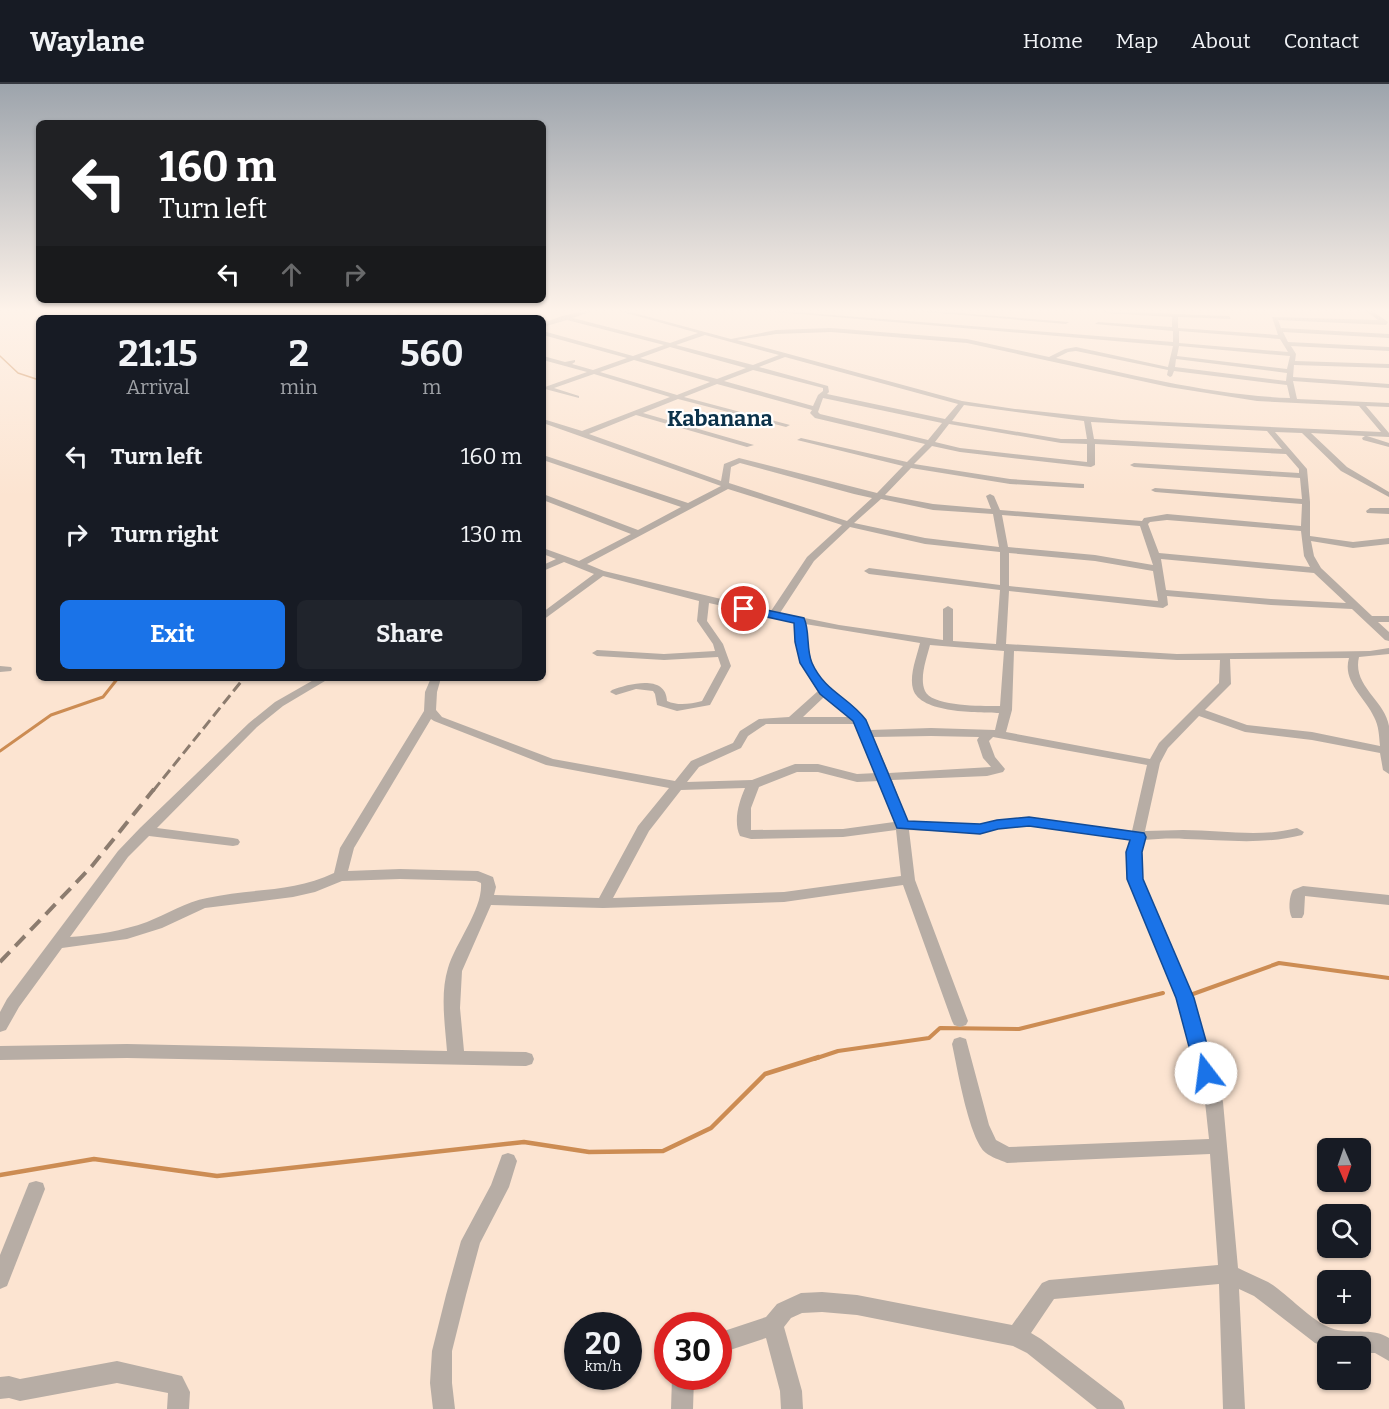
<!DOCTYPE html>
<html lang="en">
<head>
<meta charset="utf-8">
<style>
  :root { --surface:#171b24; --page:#20242c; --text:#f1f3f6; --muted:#9ea1a6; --line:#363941; --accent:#1a73e8 }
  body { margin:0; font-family:Bitter,serif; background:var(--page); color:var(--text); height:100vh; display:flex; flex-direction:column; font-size:22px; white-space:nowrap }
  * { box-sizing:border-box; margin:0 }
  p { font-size:20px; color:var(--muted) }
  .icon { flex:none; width:33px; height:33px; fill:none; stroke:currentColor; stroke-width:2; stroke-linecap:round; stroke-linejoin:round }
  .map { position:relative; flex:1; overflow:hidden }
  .panel { position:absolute; left:36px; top:231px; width:510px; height:366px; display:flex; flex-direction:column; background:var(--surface); border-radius:9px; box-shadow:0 2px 4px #0004 }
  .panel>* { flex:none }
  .banner { position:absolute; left:36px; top:36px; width:510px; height:183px; border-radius:9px; box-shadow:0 2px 4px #0004; background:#202124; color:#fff; overflow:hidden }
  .needle { width:39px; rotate:178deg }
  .tools { position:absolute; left:1317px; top:1054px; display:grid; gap:12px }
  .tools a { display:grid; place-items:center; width:54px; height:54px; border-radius:9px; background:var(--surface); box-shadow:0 2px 4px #0004; font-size:30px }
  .speed { position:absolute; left:564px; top:1228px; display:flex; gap:12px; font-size:30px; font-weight:700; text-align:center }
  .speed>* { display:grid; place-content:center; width:78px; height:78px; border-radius:50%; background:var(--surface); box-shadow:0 2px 4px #0004; line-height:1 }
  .speed small { font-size:15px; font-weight:400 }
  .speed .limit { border:9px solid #d22; background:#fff; color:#111 }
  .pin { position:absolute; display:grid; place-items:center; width:51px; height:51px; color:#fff; margin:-26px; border:3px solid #fff; border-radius:50%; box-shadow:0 2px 6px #0007 }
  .me { position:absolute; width:66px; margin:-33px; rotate:345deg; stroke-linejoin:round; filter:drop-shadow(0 0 4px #0008) }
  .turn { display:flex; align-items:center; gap:21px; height:126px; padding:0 24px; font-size:27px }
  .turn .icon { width:78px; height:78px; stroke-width:2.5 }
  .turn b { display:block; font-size:42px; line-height:51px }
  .lanes { display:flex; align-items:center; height:57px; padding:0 24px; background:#0003; justify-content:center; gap:30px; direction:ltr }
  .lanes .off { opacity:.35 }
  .eta { display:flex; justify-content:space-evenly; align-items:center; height:102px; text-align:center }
  .eta b { font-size:36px; font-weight:700; line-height:42px }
  .button { display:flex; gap:12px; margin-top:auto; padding:12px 24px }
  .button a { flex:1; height:69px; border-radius:9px; background:var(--accent); color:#fff; font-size:24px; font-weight:700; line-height:69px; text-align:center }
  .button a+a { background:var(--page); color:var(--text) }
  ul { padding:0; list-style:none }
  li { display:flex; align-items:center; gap:18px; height:78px; padding:0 24px }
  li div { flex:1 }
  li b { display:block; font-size:22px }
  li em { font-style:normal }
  header { display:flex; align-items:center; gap:36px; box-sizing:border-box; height:84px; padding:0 30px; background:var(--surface); border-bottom:2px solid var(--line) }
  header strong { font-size:28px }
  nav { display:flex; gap:33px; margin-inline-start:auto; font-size:21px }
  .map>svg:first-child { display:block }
</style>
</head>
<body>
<header>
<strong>Waylane</strong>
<nav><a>Home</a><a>Map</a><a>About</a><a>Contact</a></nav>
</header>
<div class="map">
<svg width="1389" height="1325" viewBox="0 0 1389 1325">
  <rect width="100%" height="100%" fill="#fce4d1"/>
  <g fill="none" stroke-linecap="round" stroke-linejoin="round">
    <!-- stream-far3 -->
    <g stroke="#cc8c53" stroke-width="1.5">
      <path d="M389 234 406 227"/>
      <path d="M0 272 18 289 39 296"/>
    </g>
    <!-- stream-far2 -->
    <path stroke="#cc8c53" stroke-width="3" d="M0 667 51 631 103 613 118 594"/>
    <!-- stream-far1 -->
    <g stroke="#cc8c53" stroke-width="4">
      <path d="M1193 910 1279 879 1389 894"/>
      <path d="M814 975 838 967 929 954 940 944 1019 945 1163 909"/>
    </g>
    <!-- stream -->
    <path stroke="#cc8c53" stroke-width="4.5" d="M0 1091 94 1075 217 1092 524 1058 589 1068 663 1067 711 1044 765 990 819 973"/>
    <!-- minor -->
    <g fill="#b7ada5" fill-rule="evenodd">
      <path d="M443 227H451L433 233 430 231Z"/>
      <path d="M584 227H592L573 234 670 259 698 249 619 227H627L731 255 776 246 831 244 967 255 1049 273 1065 265 1076 263 1168 283 1173 262 765 227H783L1173 258V247L1095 240 1098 238 1172 243V233L1105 229 1102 227 1229 232 1231 235 1178 233V244L1278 251 1272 233 1378 236 1366 227H1372L1388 238 1386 241 1278 236 1281 244 1389 250V254L1283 248 1288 258 1389 263V267L1291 262 1296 270 1295 277 1389 280V284L1294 281 1293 293 1389 300V304L1293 297 1297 315 1389 319V323L1366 322 1389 349V353L1367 352 1389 359V363L1363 356 1362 354 1365 352 1311 349 1347 383 1389 408V413L1341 387 1302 349 1275 348 1307 385 1310 418V452L1353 458 1389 454V460L1353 464 1311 457 1314 472 1321 484 1372 532H1389V538H1378L1389 548V557L1385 556 1352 525 1271 521 1167 512 1168 521 1163 524 1009 507 1006 560 1177 570 1370 567 1389 564V570L1359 573C1352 602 1385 616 1389 642 1389 657 1389 674 1389 690L1383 686 1380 669 1312 656 1245 648 1199 632 1168 664 1160 679 1145 747C1158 747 1171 746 1183 746 1222 746 1259 754 1297 744L1304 748 1302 751C1263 761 1225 756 1185 755 1172 754 1157 755 1143 756L1141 768 1142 795 1193 914 1223 1018 1238 1184C1248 1189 1258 1193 1268 1198 1287 1209 1311 1237 1331 1244 1349 1251 1373 1243 1389 1254V1277L1375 1269H1360V1263L1328 1264 1315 1259 1254 1212 1239 1205 1245 1325H1223L1219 1200 1054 1215 1031 1249 1041 1255 1122 1317 1125 1325H1097L1027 1269 1013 1262 857 1231 822 1228 802 1229 791 1234 784 1243 802 1307 803 1325H781L780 1307 766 1254 718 1270V1249L766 1233 777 1220 801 1209 822 1208 857 1211 1012 1241 1042 1199 1049 1196 1218 1181 1210 1070 1007 1079C1000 1076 991 1073 986 1069 969 1056 957 982 952 960L954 955 960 953 966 955 989 1041 996 1056 1009 1063 1209 1055 1205 1018 1177 914 1128 795 1127 768 1130 755 1029 742 997 745 980 749 909 746 915 796 968 937 966 941 960 943 954 941 952 937 903 801 784 818 603 824 491 821 462 887 460 924 464 967 526 968 532 970 534 975 532 980 526 982 127 974 0 976V962L127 960 447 967C445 940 440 910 448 884 456 858 483 825 481 799L476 797 400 795 342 797 315 808 293 813 205 824 162 844 127 855 62 864 19 923 6 946 0 948V928L7 915 118 767 140 744 249 639 275 618 317 594H330L283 622 257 643 157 744 233 754 238 755 240 758 238 761 233 762 149 752 128 773 70 853C96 851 122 847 147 838 167 830 186 818 207 814 250 804 293 809 334 789L340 764 424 627 425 608 431 594H441L437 608 436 626 442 633 553 675 675 697 691 677 733 659 740 647 759 635 789 633 818 607C802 586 796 564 795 538L709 519 707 537 723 560 731 582 710 621 677 627 657 621 655 610 653 607 636 605 616 611 610 608 612 606C629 600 666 590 667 617 678 622 690 620 702 617L721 582 718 573 664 576 597 572 592 569 597 566 664 570 715 567 713 560 697 537 699 517 603 492 543 536V528L594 490 564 478 543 487V481L556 475 543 470V464L579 477 631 450 543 416V410L638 446 681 423 543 376V371L688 419 721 402 543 339V335L582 347 670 313 594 290 554 304 579 312V314L545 305V303L587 288 543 276V272L565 278 575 276V278L572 280 593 286 627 274 543 251V247L633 272 664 261 567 236 543 243V239L562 232ZM1179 247 1280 255 1288 268 1179 259ZM831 248 967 259 1169 303 1257 317 1359 322 1381 348 1121 336 1015 325 962 317 737 256 776 250ZM705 251 779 271 753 281 676 261ZM1179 262 1290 272 1287 285 1177 272ZM670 263 746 284 717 295 640 274ZM1076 267 1168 286 1167 291 1170 293 1172 292 1174 287 1287 301 1290 314C1211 311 1133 291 1056 274L1068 268ZM785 273 958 320 945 335 827 310 829 308 828 302 759 283ZM1176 275 1287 289 1286 297 1175 283ZM634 276 710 298 677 311 600 288ZM753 286 823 304V307L818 311 813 322 724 297ZM717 300 812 326 810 329 815 334 925 360 907 378 801 354 797 356 903 382 877 409 739 374 724 380 721 397 589 350 636 331 747 363 754 361 643 329 678 315 786 343 790 341 684 313ZM823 314 942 339 928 356 820 330 818 328ZM964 321 1084 337 1087 355H1061L952 337ZM1091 338 1267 347 1282 365 1094 355ZM949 340 1061 359 1087 360V378L960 364 935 358ZM1095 360 1286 370 1299 385V389L1134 379 1130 381 1134 383 1300 394 1302 415 1155 404 1151 406 1155 408 1302 420 1301 442 1167 430 1144 434 1142 437 1000 426 994 412 990 410 986 412 991 425 933 420 885 411 911 384 1010 400 1081 404H1084V400L1010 395 914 380 932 362 960 368 1091 383 1095 381ZM740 379 854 410 872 414 847 437 729 399 731 383ZM728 405 842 441 807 473 771 527 604 487 587 480ZM881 415 933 426 993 430 999 463 925 454 854 439ZM1002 431 1140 442 1153 481 1095 471 1008 463ZM1167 436 1301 447 1304 472 1310 483 1159 469 1148 440 1150 438ZM850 443 925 460 1000 468V501L869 484 864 487 869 490 1000 506 996 560 953 557V525L948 522 943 525V556L839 541 780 529 814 477ZM1009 469 1095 477 1153 487 1158 517 1009 502ZM1161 475 1314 489 1346 519 1271 515 1166 506ZM805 540 920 559C917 572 909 591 913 605 920 630 979 628 999 629L995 646 931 644 870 646C862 628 848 621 834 610 813 593 807 566 805 540ZM930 561 1004 567 1000 622C985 622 932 623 925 607 919 594 927 573 930 561ZM1014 567 1177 576H1220L1219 599 1159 659 1150 675 1006 648 1012 626ZM1349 574C1342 598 1365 613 1374 633 1379 642 1379 652 1380 662L1312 648 1247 641 1205 626 1231 600 1230 575ZM824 613 850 633H803ZM431 635 434 637 546 681 669 704 638 742 599 814 494 811 496 803 493 793 478 787 400 785 348 787 354 764ZM766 640H856L877 689 857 690 818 680H795L752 696 687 698 699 683 741 664 748 652ZM931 652 979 653 977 656 983 674 991 683 889 689 873 653ZM993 653 1147 681 1132 747 1029 734 997 737 980 741 907 737 892 696 987 692 1003 688 1005 685 995 673 989 657ZM797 688H818L857 698 880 697 894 738 843 745 751 746V724L759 703ZM745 704C739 718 733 737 740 752L751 755 843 753 896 746 901 792 784 808 613 814 649 747 681 706Z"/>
      <path d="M915 227H935L1069 238 1066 240Z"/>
      <path d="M1370 424H1389V430L1367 429 1366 427Z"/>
      <path d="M0 582 11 583 12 585 11 587 0 588Z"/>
      <path d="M1303 802 1389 811V821L1305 812 1304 830 1302 834H1292C1288 827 1289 812 1293 806Z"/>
      <path d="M508 1069 514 1071 517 1077 509 1103 480 1159 466 1211 452 1267V1299L455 1325H433L430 1299 432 1267 446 1211 461 1157 491 1101 502 1071Z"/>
      <path d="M36 1097 43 1099 45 1105 7 1202 0 1205V1171L29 1099Z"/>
      <path d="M117 1277 182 1292 190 1308 189 1325H167L168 1309 117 1299 20 1317 9 1314 0 1315V1293L9 1292 20 1295Z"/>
      <path d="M672 1293H694L693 1325H671Z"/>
    </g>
    <!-- rail-far2 -->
    <path stroke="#8c7c6f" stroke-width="1.5" stroke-dasharray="7 3" stroke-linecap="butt" d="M474 234 496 227"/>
    <!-- rail-far1 -->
    <path stroke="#8c7c6f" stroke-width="3" stroke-dasharray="11 5" stroke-linecap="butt" d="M153 707 244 594"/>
    <!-- rail -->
    <path stroke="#8c7c6f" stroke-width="4" stroke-dasharray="14 8" stroke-linecap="butt" d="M0 878 92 782 154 705"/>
  </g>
  <!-- sky -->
  <linearGradient id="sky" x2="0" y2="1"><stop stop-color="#9da4ac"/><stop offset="0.55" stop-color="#fef3ea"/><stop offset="1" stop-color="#fef3ea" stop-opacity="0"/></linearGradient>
  <rect width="1389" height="412" fill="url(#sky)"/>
  <!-- route -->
  <path fill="#1a73e8" stroke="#114b97" stroke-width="1.5" d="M744 521 804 534C810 547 806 565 812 579 825 608 849 613 866 636L908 737 980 740 997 736 1029 733 1144 749 1146 753 1142 768 1143 795 1194 914 1215 989 1212 994 1206 997 1199 994 1196 989 1176 914 1127 795 1126 768 1130 756 1029 742 998 745 980 750 897 744 853 637 820 610 800 579 795 558 794 539 740 527 738 525Z"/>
  <g text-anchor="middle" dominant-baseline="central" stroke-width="4.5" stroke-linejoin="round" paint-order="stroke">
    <!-- far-district labels -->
    <g font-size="22" font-weight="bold" fill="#0c324a" stroke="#fff">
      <text x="720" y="334">Kabanana</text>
    </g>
  </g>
</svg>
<div class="tools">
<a><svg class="needle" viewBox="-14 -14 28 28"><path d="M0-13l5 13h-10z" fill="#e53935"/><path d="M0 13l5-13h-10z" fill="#9ea1a6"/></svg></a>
<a><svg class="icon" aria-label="search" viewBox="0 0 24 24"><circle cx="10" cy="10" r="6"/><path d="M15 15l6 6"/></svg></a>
<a>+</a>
<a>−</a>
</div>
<div class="speed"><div>20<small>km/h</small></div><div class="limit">30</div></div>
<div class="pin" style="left:744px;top:525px;background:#d93025"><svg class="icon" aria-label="arrive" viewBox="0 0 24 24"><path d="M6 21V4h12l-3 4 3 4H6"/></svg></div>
<svg class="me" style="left:1206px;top:989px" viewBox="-20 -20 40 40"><circle r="19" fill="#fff"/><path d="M0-13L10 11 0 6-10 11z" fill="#1a73e8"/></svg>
<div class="banner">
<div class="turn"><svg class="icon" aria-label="left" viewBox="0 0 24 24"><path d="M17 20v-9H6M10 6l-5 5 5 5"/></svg><div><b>160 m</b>Turn left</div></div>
<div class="lanes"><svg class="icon" aria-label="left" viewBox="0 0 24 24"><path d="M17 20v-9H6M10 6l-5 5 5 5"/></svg><svg class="icon off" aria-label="ahead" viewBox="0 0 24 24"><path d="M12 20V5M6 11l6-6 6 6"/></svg><svg class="icon off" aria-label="right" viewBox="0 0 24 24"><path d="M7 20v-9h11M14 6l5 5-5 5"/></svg></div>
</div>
<section class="panel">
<div class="eta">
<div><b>21:15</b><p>Arrival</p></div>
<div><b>2</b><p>min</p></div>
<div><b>560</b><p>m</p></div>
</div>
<ul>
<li><svg class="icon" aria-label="left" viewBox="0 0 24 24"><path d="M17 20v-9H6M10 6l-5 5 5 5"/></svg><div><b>Turn left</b></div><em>160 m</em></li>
<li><svg class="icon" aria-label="right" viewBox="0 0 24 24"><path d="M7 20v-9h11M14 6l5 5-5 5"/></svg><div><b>Turn right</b></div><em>130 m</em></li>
</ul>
<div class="button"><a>Exit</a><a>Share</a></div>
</section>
</div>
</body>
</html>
